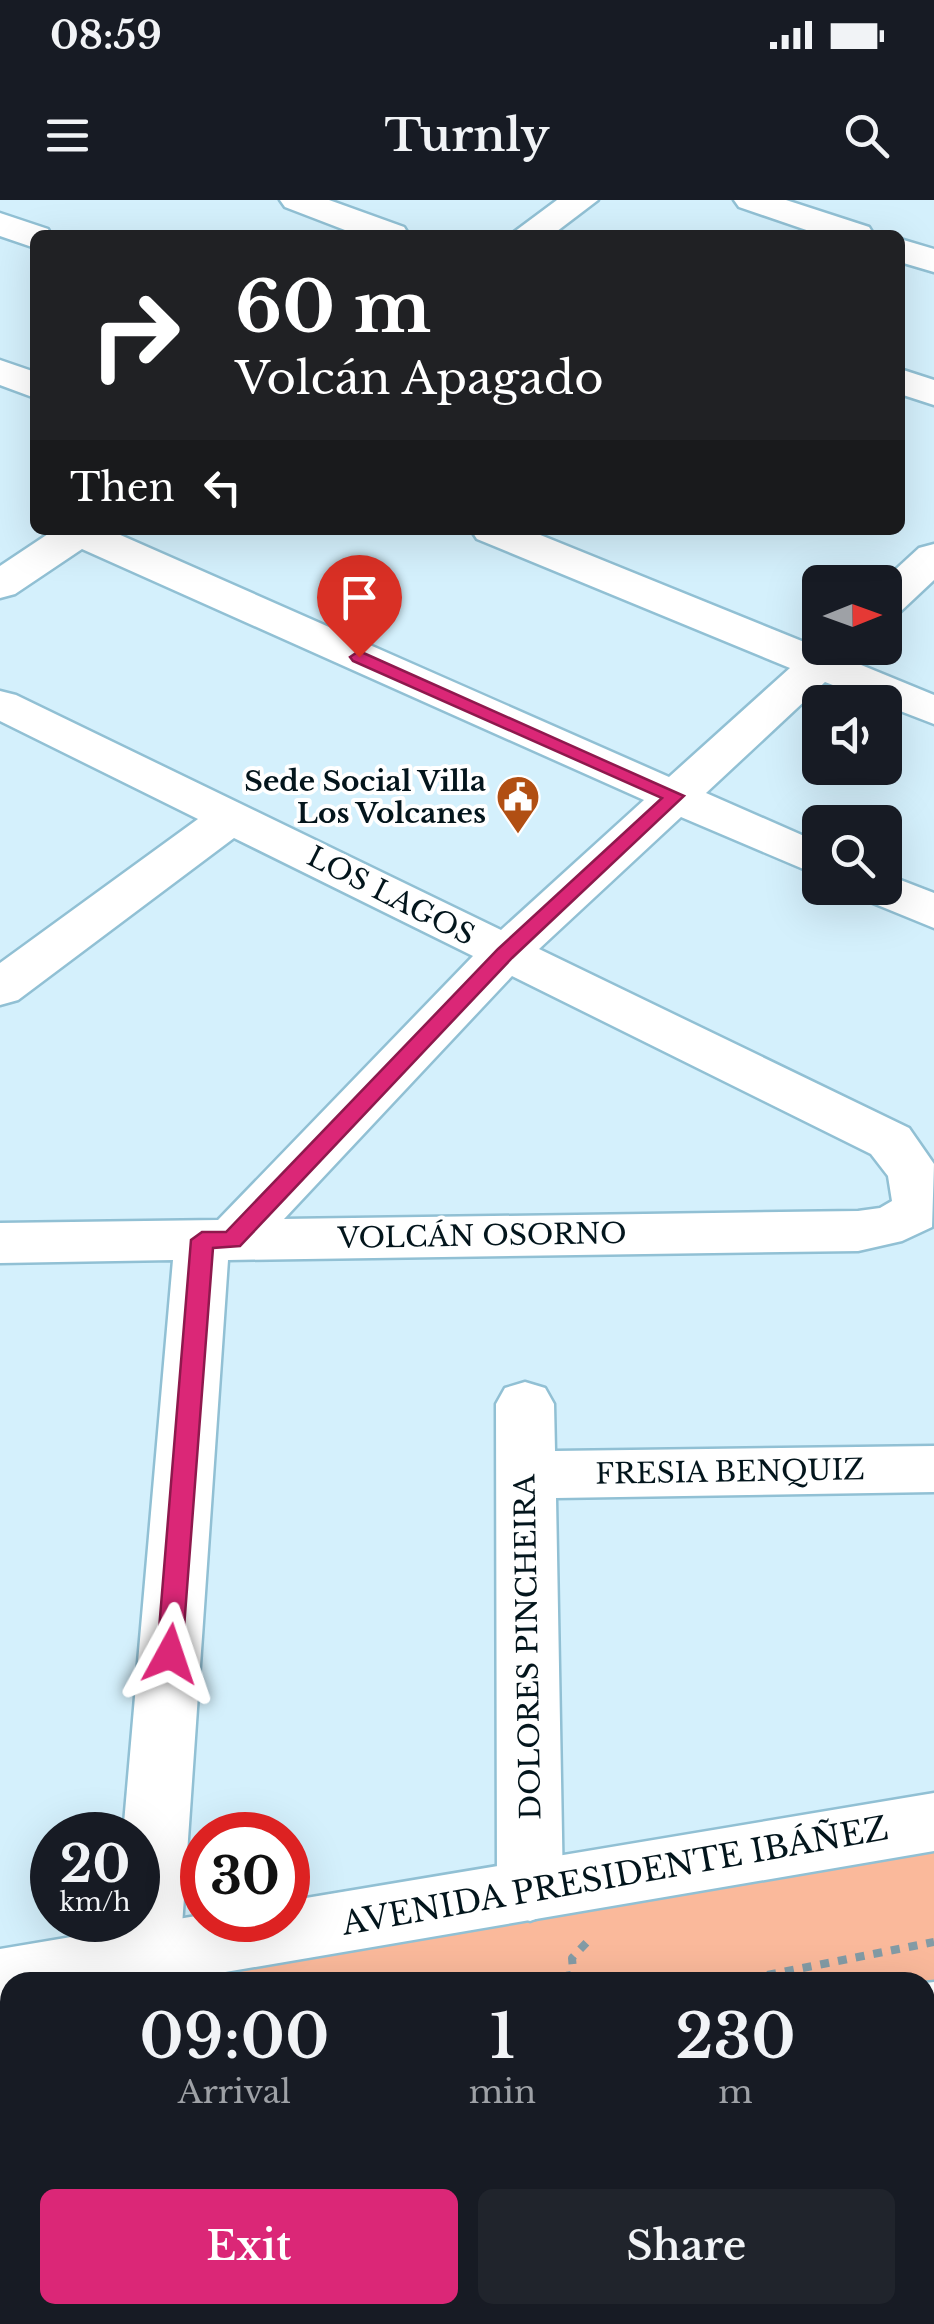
<!DOCTYPE html>
<html lang="en">
<head>
<meta charset="utf-8">
<style>
  :root { --surface:#171b24; --page:#20242c; --text:#f1f3f6; --muted:#9ea1a6; --accent:#db2777 }
  body { margin:0; font-family:"Libre Baskerville",serif; background:var(--page); color:var(--text); height:100vh; display:flex; flex-direction:column; font-size:38px; white-space:nowrap }
  * { box-sizing:border-box; margin:0 }
  p { font-size:32px; color:var(--muted) }
  .icon { flex:none; width:55px; height:55px; fill:none; stroke:currentColor; stroke-width:2; stroke-linecap:round; stroke-linejoin:round }
  .map { position:relative; flex:1; overflow:hidden }
  .side { position:absolute; left:0px; top:1772px; width:935px; height:352px; display:flex; flex-direction:column; background:var(--surface); border-radius:30px 30px 0 0; box-shadow:0 10px 40px #0002 }
  .side>* { flex:none }
  .hud { position:absolute; left:30px; top:30px; width:875px; height:305px; border-radius:15px; box-shadow:0 10px 40px #0002; background:#202124; color:#fff; overflow:hidden }
  .needle { width:65px; rotate:89deg }
  .controls { position:absolute; left:802px; top:365px; display:grid; gap:20px }
  .controls a { display:grid; place-items:center; width:100px; height:100px; border-radius:15px; background:var(--surface); box-shadow:0 10px 40px #0002; font-size:50px }
  .speed { position:absolute; left:30px; top:1612px; display:flex; gap:20px; font-size:50px; font-weight:700; text-align:center }
  .speed>* { display:grid; place-content:center; width:130px; height:130px; border-radius:50%; background:var(--surface); box-shadow:0 10px 40px #0002; line-height:1 }
  .speed small { font-size:25px; font-weight:400 }
  .speed .limit { border:15px solid #d22; background:#fff; color:#111 }
  .pin { position:absolute; display:grid; place-items:center; width:85px; height:85px; color:#fff; margin:-102px -42px; border-radius:50% 50% 50% 0; rotate:-45deg; box-shadow:0 0 10px #0007 }
  .pin .icon { rotate:45deg }
  .me { position:absolute; width:110px; margin:-55px; rotate:5deg; stroke-linejoin:round; filter:drop-shadow(0 0 8px #0008) }
  .turn { display:flex; align-items:center; gap:35px; height:210px; padding:0 40px; font-size:45px }
  .turn .icon { width:130px; height:130px; stroke-width:2.5 }
  .turn b { display:block; font-size:70px; line-height:85px }
  .then { display:flex; align-items:center; height:95px; padding:0 40px; background:#0003; gap:20px; font-size:38px }
  .eta { display:flex; justify-content:space-evenly; align-items:center; height:170px; text-align:center }
  .eta b { font-size:60px; font-weight:600; line-height:70px }
  .button { display:flex; gap:20px; margin-top:auto; padding:20px 40px }
  .button a { flex:1; height:115px; border-radius:15px; background:var(--accent); color:#fff; font-size:40px; font-weight:600; line-height:115px; text-align:center }
  .button a+a { background:var(--page); color:var(--text) }
  .status { display:flex; justify-content:space-between; align-items:center; height:70px; padding:0 50px; background:var(--surface); direction:ltr }
  .status svg { height:28px; fill:currentColor }
  header { display:flex; justify-content:space-between; align-items:center; height:130px; padding:0 40px; background:var(--surface); font-size:45px; font-weight:600 }
  .map>svg:first-child { display:block }
</style>
</head>
<body>
<div class="status"><b>08:59</b><svg viewBox="0 0 49 12"><path d="M0 12V9h3v3zM5 12V6h3v6zM10 12V3h3v9zM15 12V0h3v12zM26 1h20v11H26zM47 4h2v5h-2z"/></svg></div>
<header><svg class="icon" aria-label="menu" viewBox="0 0 24 24"><path d="M4 6h16M4 12h16M4 18h16"/></svg>Turnly<svg class="icon" aria-label="search" viewBox="0 0 24 24"><circle cx="10" cy="10" r="6"/><path d="M15 15l6 6"/></svg></header>
<div class="map">
<svg width="934" height="2124" viewBox="0 0 934 2124">
  <rect width="100%" height="100%" fill="#d4f0fc"/>
  <!-- green -->
  <g fill="#fab99b">
    <path d="M934 1643V1783L925 1785 117 1782Z"/>
    <path d="M10 1801V1951L0 1953V1803Z"/>
    <path d="M10 2058V2115H158L151 2124H0V2059Z"/>
    <path d="M688 2115H887L890 2124H691Z"/>
  </g>
  <g fill="none" stroke-linecap="round" stroke-linejoin="round">
    <defs>
      <g id="minor">
        <path d="M280 0H329L404 27 409 35H358L285 7Z"/>
        <path d="M557 0H598L552 35H510Z"/>
        <path d="M734 0H786L869 27 874 35H821L739 7Z"/>
        <path d="M0 13 48 29 51 35H35V48L0 36Z"/>
        <path d="M900 39 934 49V72L900 62Z"/>
        <path d="M0 160 35 172V198L0 185Z"/>
        <path d="M900 169 934 180V205L900 194Z"/>
        <path d="M54 330H109L669 577 790 468 477 339 471 330H528L814 446 820 440V448H858L849 460 934 495V524L825 482 706 593 820 643V676L681 617 539 749 909 928 934 964 932 1027 902 1041 858 1051 228 1060 180 1755 170 1777C152 1784 140 1784 122 1777L112 1755 115 1720H138V1635H123L173 1060 0 1063V1023L218 1020 473 756 234 638 18 800 0 805V763L198 619 0 521V491L16 495 501 730 644 600 82 349 15 394 0 398V366ZM512 776 871 954 888 976 892 1001 880 1008 858 1011 284 1019Z"/>
        <path d="M934 344V380L900 412 885 416 882 382 919 348Z"/>
        <path d="M885 674 934 693V728L863 699 856 688H885Z"/>
        <path d="M525 1182 545 1188 554 1204 555 1251 934 1246V1292L556 1298 563 1691 554 1712 530 1721 506 1712 497 1691 496 1204 505 1188Z"/>
        <path d="M195 2115H269L268 2124H192Z"/>
        <path d="M508 2115H582L586 2124H510Z"/>
      </g>
      <g id="major">
        <path d="M934 1593V1651L167 1782H10V1809L0 1811V1749L202 1715V1720H288V1701Z"/>
        <path d="M934 1782V1846L925 1847V1783Z"/>
        <path d="M10 1950V2020L0 2022V1952Z"/>
      </g>
    </defs>
    <!-- minor casing -->
    <use href="#minor" stroke="#91c0d4" stroke-width="5"/>
    <!-- major casing -->
    <use href="#major" stroke="#91c0d4" stroke-width="5"/>
    <!-- path -->
    <g stroke="#839ba5" stroke-width="8" stroke-dasharray="9 9" stroke-linecap="butt">
      <path d="M531 1782 571 1775"/>
      <path d="M574 1782 572 1758 589 1740"/>
      <path d="M732 1782 934 1742"/>
      <path d="M0 1878 10 1876"/>
    </g>
    <!-- minor -->
    <use href="#minor" fill="#fff" fill-rule="evenodd"/>
    <!-- major -->
    <use href="#major" fill="#fff" fill-rule="evenodd"/>
  </g>
  <!-- route -->
  <path fill="#db2777" stroke="#8e194d" stroke-width="2.5" d="M359 451 684 596 512 758 240 1046 213 1048 182 1454 179 1462 170 1465 160 1462 157 1454 191 1040 202 1032H226L498 749 662 598 353 461 350 457Z"/>
  <!-- icons -->
  <defs>
    <symbol id="civic-pin" viewBox="-11 -11 22 30"><path d="M0 17L-7.5 6A9.5 9.5 0 1 1 7.5 6Z" fill="#b14f13" stroke="#fff"/><path d="M-.6-6.5H3V-4.5H.6V-3L4-1V1h2V6H-6V1h2V-1L-.6-3ZM-1.2 2.5V6h2.4V2.5Z" fill="#fff"/></symbol>
  </defs>
  <g fill-rule="evenodd">
    <use href="#civic-pin" x="493" y="572" width="50" height="68"/>
  </g>
  <g text-anchor="middle" dominant-baseline="central" stroke-width="8" stroke-linejoin="round" paint-order="stroke">
    <!-- poi labels -->
    <g font-size="28" font-weight="bold" fill="#03151c" stroke="#fff" text-anchor="end">
      <text x="486" y="581">Sede Social Villa<tspan x="486" dy="32">Los Volcanes</tspan></text>
    </g>
    <!-- street labels -->
    <g font-size="28" fill="#03151c" stroke="#fff">
      <text transform="translate(391 696) rotate(27)">LOS LAGOS</text>
      <text transform="translate(482 1036) rotate(-1)">VOLCÁN OSORNO</text>
      <text transform="translate(730 1272) rotate(-1)">FRESIA BENQUIZ</text>
      <text transform="translate(528 1447) rotate(-91)">DOLORES PINCHEIRA</text>
    </g>
    <!-- near-street labels -->
    <g font-size="32" fill="#03151c" stroke="#fff">
      <text transform="translate(615 1676) rotate(-10)">AVENIDA PRESIDENTE IBÁÑEZ</text>
    </g>
  </g>
</svg>
<div class="controls">
<a><svg class="needle" viewBox="-14 -14 28 28"><path d="M0-13l5 13h-10z" fill="#e53935"/><path d="M0 13l5-13h-10z" fill="#9ea1a6"/></svg></a>
<a><svg class="icon" aria-label="sound" viewBox="0 0 24 24"><path d="M4 9h4l5-4v14l-5-4H4zM17 9q2 3 0 6"/></svg></a>
<a><svg class="icon" aria-label="search" viewBox="0 0 24 24"><circle cx="10" cy="10" r="6"/><path d="M15 15l6 6"/></svg></a>
</div>
<div class="speed"><div>20<small>km/h</small></div><div class="limit">30</div></div>
<div class="pin" style="left:359px;top:457px;background:#d93025"><svg class="icon" aria-label="arrive" viewBox="0 0 24 24"><path d="M6 21V4h12l-3 4 3 4H6"/></svg></div>
<svg class="me" style="left:170px;top:1454px" viewBox="-20 -20 40 40"><path d="M0-17L14 15 0 8-14 15z" fill="#db2777" stroke="#fff" stroke-width="4"/></svg>
<div class="hud">
<div class="turn"><svg class="icon" aria-label="right" viewBox="0 0 24 24"><path d="M7 20v-9h11M14 6l5 5-5 5"/></svg><div><b>60 m</b>Volcán Apagado</div></div>
<div class="then">Then<svg class="icon" aria-label="left" viewBox="0 0 24 24"><path d="M17 20v-9H6M10 6l-5 5 5 5"/></svg></div>
</div>
<section class="side">
<div class="eta">
<div><b>09:00</b><p>Arrival</p></div>
<div><b>1</b><p>min</p></div>
<div><b>230</b><p>m</p></div>
</div>
<div class="button"><a>Exit</a><a>Share</a></div>
</section>
</div>
</body>
</html>
